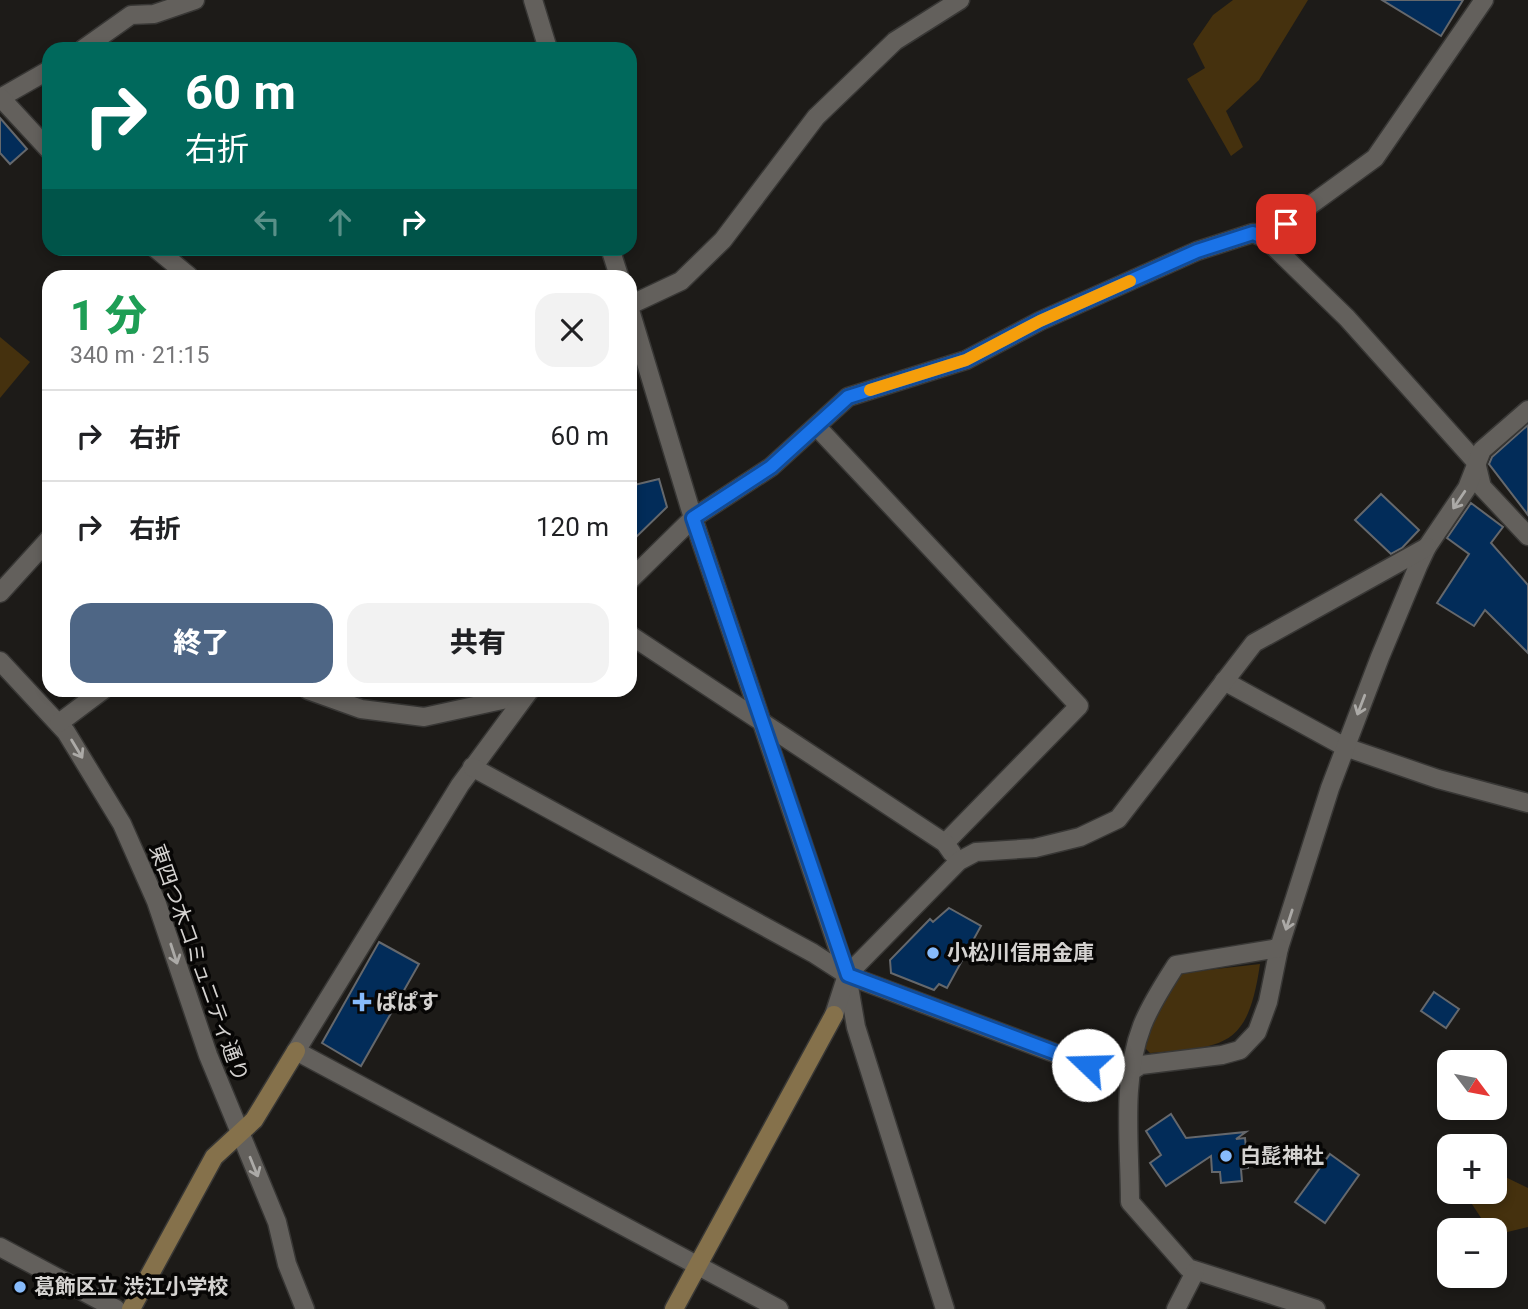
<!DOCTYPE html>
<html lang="ja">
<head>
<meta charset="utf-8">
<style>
  :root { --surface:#fff; --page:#f2f2f2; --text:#202124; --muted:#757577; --line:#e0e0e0; --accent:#4e6685 }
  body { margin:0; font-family:Roboto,"Noto Sans JP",sans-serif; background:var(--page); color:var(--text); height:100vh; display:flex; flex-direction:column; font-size:26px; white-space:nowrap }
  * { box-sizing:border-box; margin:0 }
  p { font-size:23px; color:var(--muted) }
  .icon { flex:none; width:38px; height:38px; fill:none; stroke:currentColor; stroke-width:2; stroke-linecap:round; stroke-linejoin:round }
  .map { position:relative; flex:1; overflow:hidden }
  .details { position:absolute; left:42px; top:270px; width:595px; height:427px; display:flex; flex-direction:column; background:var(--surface); border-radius:21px; box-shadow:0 4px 10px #0003 }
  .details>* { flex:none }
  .top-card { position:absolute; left:42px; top:42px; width:595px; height:214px; border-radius:21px; box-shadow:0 4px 10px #0003; background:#00695c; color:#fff; overflow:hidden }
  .needle { width:46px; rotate:122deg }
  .controls { position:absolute; left:1437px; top:1050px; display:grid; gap:14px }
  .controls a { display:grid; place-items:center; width:70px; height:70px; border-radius:14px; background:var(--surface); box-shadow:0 4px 10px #0003; font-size:35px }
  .pin { position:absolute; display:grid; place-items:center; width:60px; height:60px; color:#fff; margin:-30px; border-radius:14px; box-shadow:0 4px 10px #0006 }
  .me { position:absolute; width:77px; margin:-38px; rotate:291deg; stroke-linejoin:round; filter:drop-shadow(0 0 5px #0008) }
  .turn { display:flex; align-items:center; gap:24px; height:147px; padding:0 28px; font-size:32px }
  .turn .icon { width:91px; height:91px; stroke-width:2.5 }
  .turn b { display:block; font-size:49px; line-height:60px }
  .lanes { display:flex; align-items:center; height:66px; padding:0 28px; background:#0003; justify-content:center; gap:35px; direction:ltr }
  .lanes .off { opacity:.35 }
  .round { display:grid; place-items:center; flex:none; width:74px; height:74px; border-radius:21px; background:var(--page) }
  .summary { display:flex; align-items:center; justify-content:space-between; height:119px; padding:0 28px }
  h1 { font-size:42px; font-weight:800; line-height:52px; color:#1e9e55 }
  .action { display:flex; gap:14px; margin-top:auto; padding:14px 28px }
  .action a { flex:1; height:80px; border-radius:21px; background:var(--accent); color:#fff; font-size:28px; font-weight:800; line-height:80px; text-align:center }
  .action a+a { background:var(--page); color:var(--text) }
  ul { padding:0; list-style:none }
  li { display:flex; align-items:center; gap:21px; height:91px; padding:0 28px; border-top:2px solid var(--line) }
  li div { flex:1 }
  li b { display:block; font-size:26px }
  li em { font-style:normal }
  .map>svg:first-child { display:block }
</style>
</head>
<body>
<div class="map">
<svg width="1528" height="1309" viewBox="0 0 1528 1309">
  <rect width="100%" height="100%" fill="#1d1b18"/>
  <!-- green -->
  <g fill="#45310e">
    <path d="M1233 0H1308L1259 80 1226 111 1243 147 1231 156 1187 79 1205 68 1193 44 1213 15Z"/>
    <path d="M0 337 30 362 0 398Z"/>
    <path d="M1260 964C1248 1048 1225 1047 1150 1053L1142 1045 1150 1023 1181 973Z"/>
    <path d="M1495 1172 1528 1188V1227L1495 1235 1494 1230H1489L1464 1192H1494Z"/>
  </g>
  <!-- building -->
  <g fill="#022c59" stroke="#65686c" stroke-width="2">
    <path d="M1382 0H1463L1441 36Z"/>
    <path d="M0 118 27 149 10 164 0 153Z"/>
    <path d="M1528 425V515L1489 464 1492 457Z"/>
    <path d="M659 479 667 507 630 543V486Z"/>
    <path d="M1381 494 1419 530 1402 548 1391 554 1355 520Z"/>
    <path d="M1471 503 1503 527 1491 543 1528 585V653L1485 610 1474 626 1437 603 1469 554 1447 538Z"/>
    <path d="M949 908 981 926 947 988 939 984 934 990 891 973 890 960 930 919 933 922Z"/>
    <path d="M379 942 419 964 361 1066 322 1043Z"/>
    <path d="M1434 992 1459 1009 1446 1028 1421 1011Z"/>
    <path d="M1171 1114 1186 1138 1246 1132 1236 1139 1245 1138 1248 1168 1241 1169 1242 1181 1221 1183 1220 1172H1212L1211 1156 1166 1186 1150 1163 1161 1155 1146 1131Z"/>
    <path d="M1330 1154 1359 1175 1325 1223 1295 1202Z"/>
  </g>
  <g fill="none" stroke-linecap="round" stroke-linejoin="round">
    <defs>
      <g id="street">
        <path d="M533 0 548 49"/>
        <path d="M83 49 131 15 154 14 195 0"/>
        <path d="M0 98 49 70"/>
        <path d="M1 98 49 150"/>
        <path d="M1265 238 1347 318 1476 462 1482 487 1528 536"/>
        <path d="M155 248 189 276"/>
        <path d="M610 248 619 276"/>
        <path d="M630 305 681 281 723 240 816 117 895 41 960 0"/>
        <path d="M630 310 693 518 847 975 856 1027 945 1309"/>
        <path d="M817 427 1079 706 945 843"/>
        <path d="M630 580 693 518 771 467 848 397 966 360 1040 321 1197 251 1253 233 1265 238 1375 158 1484 0"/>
        <path d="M0 593 49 539"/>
        <path d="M630 635 945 843 952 853"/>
        <path d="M0 661 66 732 122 824 156 901 208 1055 277 1222 287 1264 305 1309"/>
        <path d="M1224 681 1345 747 1438 779 1528 803"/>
        <path d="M308 690 361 709 424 717 525 695"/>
        <path d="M530 690 460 785 296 1051 779 1309"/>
        <path d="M59 723 103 690"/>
        <path d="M472 767 813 953 847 975 1113 1075 1130 1072 1141 1065 1222 1055 1240 1050 1257 1032 1268 1002 1279 948 1330 788 1380 657 1418 566 1427 547 1467 488 1482 450 1528 410"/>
        <path d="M1279 948 1176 965C1164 984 1150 1005 1142 1026 1121 1080 1130 1145 1130 1202L1188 1268 1316 1309"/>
        <path d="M834 1015 847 975 959 861 976 852 1035 848 1080 837 1118 819 1254 643 1427 547"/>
        <path d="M0 1247 116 1309"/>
        <path d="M1176 1309 1195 1272"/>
      </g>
      <g id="secondary">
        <path d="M131 1309 214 1157 254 1120 296 1051"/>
        <path d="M674 1309 834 1015"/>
      </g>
    </defs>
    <!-- street casing -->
    <use href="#street" stroke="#383735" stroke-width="21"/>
    <!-- secondary casing -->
    <use href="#secondary" stroke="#383735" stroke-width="21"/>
    <!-- street -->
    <use href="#street" stroke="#63605c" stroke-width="18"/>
    <!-- secondary -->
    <use href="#secondary" stroke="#85714b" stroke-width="18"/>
  </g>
  <!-- one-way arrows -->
  <defs><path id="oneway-shaft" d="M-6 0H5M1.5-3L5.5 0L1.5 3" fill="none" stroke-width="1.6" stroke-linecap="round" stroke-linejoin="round" transform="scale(1.75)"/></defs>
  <g stroke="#acaaa7">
    <use href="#oneway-shaft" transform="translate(1459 500) rotate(124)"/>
    <use href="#oneway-shaft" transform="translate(1361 705) rotate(111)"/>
    <use href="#oneway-shaft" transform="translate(77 749) rotate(59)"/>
    <use href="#oneway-shaft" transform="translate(1289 920) rotate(108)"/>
    <use href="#oneway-shaft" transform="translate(174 954) rotate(72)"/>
    <use href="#oneway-shaft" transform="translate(254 1167) rotate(68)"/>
  </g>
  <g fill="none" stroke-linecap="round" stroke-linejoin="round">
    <defs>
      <path id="route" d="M1088 1065 848 975 693 518 771 467 848 397 966 360 1040 321 1197 251 1253 233 1265 238 1286 224"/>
    </defs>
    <!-- route casing -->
    <use href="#route" stroke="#114b97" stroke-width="18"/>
    <!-- route -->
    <use href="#route" stroke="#1a73e8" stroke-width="12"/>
    <!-- slow -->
    <path stroke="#f59e0b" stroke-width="12" d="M870 390 966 360 1040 321 1130 281"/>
  </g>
  <!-- markers -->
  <g fill="#87bbfb" stroke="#070605" stroke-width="2.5">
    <circle cx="933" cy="953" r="7"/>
    <path d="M358.5 991.5h7v7h7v7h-7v7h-7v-7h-7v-7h7z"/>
    <circle cx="1226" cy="1156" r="7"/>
    <circle cx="20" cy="1287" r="7"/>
  </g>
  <g text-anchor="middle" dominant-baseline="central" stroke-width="7" stroke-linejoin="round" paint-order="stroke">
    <!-- poi labels -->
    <g font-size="21" font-weight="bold" fill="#d4d2d0" stroke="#070605" text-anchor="start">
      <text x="947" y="953">小松川信用金庫</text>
      <text x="376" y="1002">ぱぱす</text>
      <text x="1240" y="1156">白髭神社</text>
      <text x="34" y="1287">葛飾区立 渋江小学校</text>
    </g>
    <!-- street labels -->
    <g font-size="21" fill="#d4d2d0" stroke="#070605">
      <text transform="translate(199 963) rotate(70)">東四つ木コミュニティ通り</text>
    </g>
  </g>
</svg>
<div class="controls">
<a><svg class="needle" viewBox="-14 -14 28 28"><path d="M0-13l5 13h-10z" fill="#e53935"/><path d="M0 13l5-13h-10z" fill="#757577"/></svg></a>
<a>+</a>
<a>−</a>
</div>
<div class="pin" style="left:1286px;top:224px;background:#d93025"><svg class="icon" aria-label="arrive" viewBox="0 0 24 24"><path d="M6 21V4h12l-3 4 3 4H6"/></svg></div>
<svg class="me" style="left:1088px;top:1065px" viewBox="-20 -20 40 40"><circle r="19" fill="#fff"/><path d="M0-13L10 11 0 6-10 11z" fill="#1a73e8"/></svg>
<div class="top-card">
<div class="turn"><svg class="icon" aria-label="right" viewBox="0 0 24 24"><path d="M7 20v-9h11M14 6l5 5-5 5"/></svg><div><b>60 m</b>右折</div></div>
<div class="lanes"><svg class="icon off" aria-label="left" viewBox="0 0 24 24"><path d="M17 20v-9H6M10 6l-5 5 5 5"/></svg><svg class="icon off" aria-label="ahead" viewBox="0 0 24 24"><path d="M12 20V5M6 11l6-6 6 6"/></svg><svg class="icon" aria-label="right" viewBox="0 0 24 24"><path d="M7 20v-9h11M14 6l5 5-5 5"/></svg></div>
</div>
<section class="details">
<div class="summary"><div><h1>1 分</h1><p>340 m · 21:15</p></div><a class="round"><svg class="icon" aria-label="close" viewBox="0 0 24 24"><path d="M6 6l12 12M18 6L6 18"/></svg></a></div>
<ul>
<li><svg class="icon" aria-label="right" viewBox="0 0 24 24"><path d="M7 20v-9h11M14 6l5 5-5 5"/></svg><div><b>右折</b></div><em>60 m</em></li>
<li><svg class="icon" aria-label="right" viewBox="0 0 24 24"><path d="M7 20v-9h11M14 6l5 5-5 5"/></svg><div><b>右折</b></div><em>120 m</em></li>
</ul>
<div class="action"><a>終了</a><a>共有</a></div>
</section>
</div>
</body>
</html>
